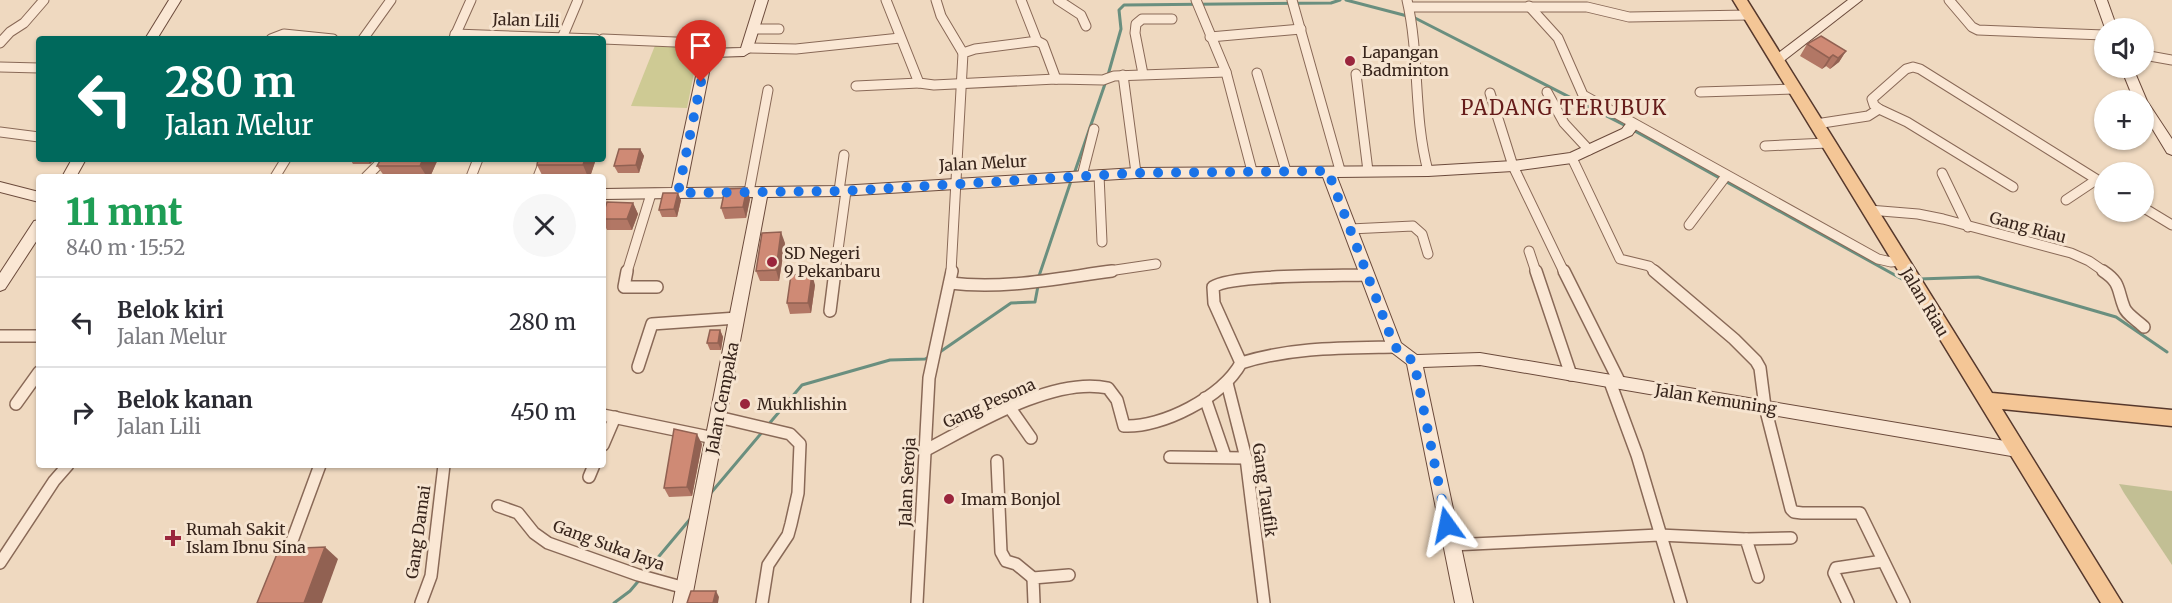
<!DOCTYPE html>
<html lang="id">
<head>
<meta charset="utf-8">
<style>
  :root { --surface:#fff; --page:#f7f7f7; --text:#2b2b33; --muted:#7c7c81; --line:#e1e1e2 }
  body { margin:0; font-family:Merriweather,serif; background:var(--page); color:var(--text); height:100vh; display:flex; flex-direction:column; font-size:22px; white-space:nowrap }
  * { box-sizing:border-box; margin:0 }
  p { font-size:20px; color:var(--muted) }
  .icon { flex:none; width:33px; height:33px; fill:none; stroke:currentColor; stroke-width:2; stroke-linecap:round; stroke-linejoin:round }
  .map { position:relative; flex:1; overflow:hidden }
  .panel { position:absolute; left:36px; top:174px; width:570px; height:294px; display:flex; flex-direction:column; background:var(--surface); border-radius:6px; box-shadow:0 2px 4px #0004 }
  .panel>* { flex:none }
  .hud { position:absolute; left:36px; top:36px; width:570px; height:126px; border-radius:6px; box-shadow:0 2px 4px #0004; background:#00695c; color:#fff; overflow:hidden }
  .buttons { position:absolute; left:2094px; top:18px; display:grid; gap:12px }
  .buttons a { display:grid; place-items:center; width:60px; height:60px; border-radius:50%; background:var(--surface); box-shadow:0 2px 4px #0004; font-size:30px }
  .pin { position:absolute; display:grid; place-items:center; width:51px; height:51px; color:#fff; margin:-62px -26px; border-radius:50% 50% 50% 0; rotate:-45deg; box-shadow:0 0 6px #0007 }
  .pin .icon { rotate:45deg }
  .me { position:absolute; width:66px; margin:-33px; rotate:348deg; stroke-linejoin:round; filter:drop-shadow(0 0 4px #0008) }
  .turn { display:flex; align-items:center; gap:21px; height:126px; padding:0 30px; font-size:27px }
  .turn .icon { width:78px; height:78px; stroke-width:2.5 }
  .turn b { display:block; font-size:42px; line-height:51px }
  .round { display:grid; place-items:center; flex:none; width:63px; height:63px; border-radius:32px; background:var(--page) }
  .summary { display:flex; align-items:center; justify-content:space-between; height:102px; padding:0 30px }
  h1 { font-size:36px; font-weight:800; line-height:45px; color:#1e9e55 }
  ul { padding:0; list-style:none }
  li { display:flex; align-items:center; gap:18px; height:90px; padding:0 30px; border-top:2px solid var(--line) }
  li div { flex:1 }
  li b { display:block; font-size:22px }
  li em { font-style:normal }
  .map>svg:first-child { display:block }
</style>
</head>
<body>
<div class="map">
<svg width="2172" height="603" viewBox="0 0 2172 603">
  <rect width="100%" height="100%" fill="#efd9c0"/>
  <!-- green -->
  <path fill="#ceca94" d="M658 38H701L687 108 631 106Z"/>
  <!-- cemetery -->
  <path fill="#c2bf94" d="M2119 484 2172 491V565L2124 493Z"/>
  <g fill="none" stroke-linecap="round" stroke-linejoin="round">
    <!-- stream -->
    <g stroke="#6a8f7f" stroke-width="3">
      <path d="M1346 0 1415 18 1628 127"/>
      <path d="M1108 75 1121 29 1119 10 1124 5 1331 3 1340 0"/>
      <path d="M1633 130 1902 279H1906"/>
      <path d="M1074 174 1106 81"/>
      <path d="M1038 279 1071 181"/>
      <path d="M1919 279 1978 277 2116 317 2167 352"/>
      <path d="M937 354 1011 303 1035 302 1038 286"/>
      <path d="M768 425 802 385 890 360 925 359 931 356"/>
      <path d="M710 494 764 430"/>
      <path d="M645 573 691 518"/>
      <path d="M614 603 630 591 641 578"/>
    </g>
    <defs>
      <g id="street-far1">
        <path d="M886 0 919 83 934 85 1056 79 1103 80 1114 76 1226 72"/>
        <path d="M936 0 941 16 963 53"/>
        <path d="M1058 0 1081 15 1086 26"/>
        <path d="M1196 0 1226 72 1252 171"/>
        <path d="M1292 0 1340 170"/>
        <path d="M1407 0C1420 56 1413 115 1428 171"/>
        <path d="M1949 0 1972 27 1978 30 2104 35"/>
        <path d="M1529 6 1558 38 1583 95 1878 259 1891 262 1900 261"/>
        <path d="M1410 7H1587L1629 17 1749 15"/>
        <path d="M754 29H779"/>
        <path d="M455 34 596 39"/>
        <path d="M1210 37 1301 29"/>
        <path d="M454 38 471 0"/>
        <path d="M562 38 578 0"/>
        <path d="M271 39 284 34 333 39"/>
        <path d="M363 39 391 0"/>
        <path d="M603 39 699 43 707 47V53"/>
        <path d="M1037 41 1043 44 1056 79"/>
        <path d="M0 43 10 32 24 23 44 0"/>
        <path d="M748 48 796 49 900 38"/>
        <path d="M2144 55 2172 60"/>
        <path d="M0 67 39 68"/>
        <path d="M1257 73 1286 171"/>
        <path d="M1143 74 1135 33 1136 24 1142 19H1172"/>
        <path d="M1356 74 1368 171"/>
        <path d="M1123 75 1136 173"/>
        <path d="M856 86 919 83"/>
        <path d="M1547 92 1564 123 1589 150"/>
        <path d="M1700 92 1794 89"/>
        <path d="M1490 93 1513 166 1564 272"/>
        <path d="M1816 124 1868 116 1879 109"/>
        <path d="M0 132 39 137"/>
        <path d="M1765 146 1827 143"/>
        <path d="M1572 158 1620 259 1649 266 1656 272"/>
        <path d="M1942 173 1968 227"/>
        <path d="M1099 175 1102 242"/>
        <path d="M1082 176 1094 129"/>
        <path d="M275 177 286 159"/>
        <path d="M366 177 384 159"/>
        <path d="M471 177 478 159"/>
        <path d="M538 177 545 159"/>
        <path d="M2013 187 1907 122 1879 109 1874 105 1872 99 1906 69 1913 67 1920 69 2104 184"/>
        <path d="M839 191 844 155"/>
        <path d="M749 192 768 90"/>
        <path d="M2066 200 2096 180"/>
        <path d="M2144 208 2172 225"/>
        <path d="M1869 210 1918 214 1943 219 2071 253 2089 261 2105 272"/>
        <path d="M1689 225 1726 176"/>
        <path d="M1350 229 1413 226 1422 234 1428 254"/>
        <path d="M1529 251 1536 272"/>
        <path d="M627 272 651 194"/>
        <path d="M835 272 846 191"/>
        <path d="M951 272 963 53 975 49 1037 41 1021 0"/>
        <path d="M1102 272 1156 264"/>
      </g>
      <g id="street">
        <path d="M627 271 624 287H657"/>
        <path d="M1536 271 1571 375"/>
        <path d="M1564 271 1620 383"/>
        <path d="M1654 271 1734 339 1756 361 1760 368 1765 407 1791 509 1794 512 1802 513H1860L1904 603"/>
        <path d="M2103 271C2121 283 2117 289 2124 307 2126 314 2138 321 2144 327"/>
        <path d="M950 283C1004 290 1059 278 1112 271"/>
        <path d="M830 311 835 271"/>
        <path d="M0 336H39"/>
        <path d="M1241 363 1214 303 1213 287C1231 274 1338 276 1367 275"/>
        <path d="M638 367 652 324 737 318"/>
        <path d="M1610 382 1637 455 1681 603"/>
        <path d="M1227 383 1246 458 1264 603"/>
        <path d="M1205 398 1225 456"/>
        <path d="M16 404 39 372"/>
        <path d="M1010 408 1031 438"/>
        <path d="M603 415 714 438"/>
        <path d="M718 417 790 434 800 444 798 493 791 524 788 535 768 565 762 603"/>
        <path d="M603 445 615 417"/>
        <path d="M926 450C974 425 1053 376 1108 388L1117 400 1124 426C1162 428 1222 397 1241 363 1292 347 1343 348 1395 347"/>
        <path d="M1170 457 1246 458"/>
        <path d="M997 461 1001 552 1006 561 1016 564 1033 578"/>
        <path d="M589 477 594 465"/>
        <path d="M498 506 518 513 534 533 548 543 638 575 685 588"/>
        <path d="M1746 539 1791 538"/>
        <path d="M1451 545 1659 535 1746 539 1758 577"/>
        <path d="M285 560 320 465"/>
        <path d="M0 563 54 481 68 465"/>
        <path d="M421 603 431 576 444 465"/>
        <path d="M917 603 929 378 952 271"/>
        <path d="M1034 603 1033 578 1069 575"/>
        <path d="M1848 603 1834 573 1836 568 1883 561"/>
      </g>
      <g id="secondary">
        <path d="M169 0H181L157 39H145Z"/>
        <path d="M756 0H768L752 51 744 56 712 57 686 188 839 186 1136 168 1428 166 1513 161 1570 153 1622 129 1628 121 1633 119 1640 124 1632 135 1572 163 1513 171 1428 176 1337 177 1401 343 1417 355 1480 353 2017 443 2023 445 2025 450 2023 455 2017 457 1480 365 1423 367 1473 603H1455L1407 364 1390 351 1387 347 1323 177 1136 178 839 196 767 197 691 603H673L753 197 603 199V189L672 188 701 53 707 49 741 48Z"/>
        <path d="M1848 0H1862L1781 63H1773L1771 60 1773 57Z"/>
        <path d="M2095 0H2107L2117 28H2105Z"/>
        <path d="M2121 68H2133L2147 101 2172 139V155L2167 153 2144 115V100H2134Z"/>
        <path d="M72 159H86L76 177H62Z"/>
        <path d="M0 182 39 192V202L0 192Z"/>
        <path d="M39 220V237L5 289 0 291V273L34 221Z"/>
      </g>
      <path id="primary" d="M1733 0H1747L1992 393 2172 410V426L2002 409 2122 603H2101Z"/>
    </defs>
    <!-- street-far1 casing -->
    <use href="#street-far1" stroke="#896957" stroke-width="11"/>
    <!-- street casing -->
    <use href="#street" stroke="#896957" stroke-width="14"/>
    <!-- secondary casing -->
    <use href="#secondary" stroke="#6b4a3b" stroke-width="2"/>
    <!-- primary casing -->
    <use href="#primary" stroke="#56382c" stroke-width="3"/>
    <!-- street-far1 -->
    <use href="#street-far1" stroke="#fae7d4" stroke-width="9"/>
    <!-- street -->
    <use href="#street" stroke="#fae7d4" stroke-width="11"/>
    <!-- secondary -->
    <use href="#secondary" fill="#fae7d4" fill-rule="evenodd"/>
    <!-- primary -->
    <use href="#primary" fill="#f4c696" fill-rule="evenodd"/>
  </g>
  <!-- wall -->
  <g fill="#b27765">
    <path d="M1807 44 1846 51 1839 62 1830 69 1826 66 1822 69 1800 56Z"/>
    <path d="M640 149 644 156 639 173H618L614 166Z"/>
    <path d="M350 159H375L370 164H353Z"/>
    <path d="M381 159H438L430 177H385L377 166Z"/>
    <path d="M538 159H596L590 177H543L537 165Z"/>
    <path d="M750 199 746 218 725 219 721 208Z"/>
    <path d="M681 200 677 217H662L659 210Z"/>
    <path d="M633 203 638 214 632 230H607L603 222V214Z"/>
    <path d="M785 243 779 281H760L756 271Z"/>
    <path d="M815 285 811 313 790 314 787 303Z"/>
    <path d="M720 330 723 337 721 350H710L707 343Z"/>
    <path d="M702 444 692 496 669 497 664 488Z"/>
  </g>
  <!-- shaded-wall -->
  <g fill="#916152">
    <path d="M1846 51 1839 62 1830 69 1838 58Z"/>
    <path d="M1833 55 1826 66 1822 69 1829 58Z"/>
    <path d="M640 149 644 156 639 173 636 165Z"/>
    <path d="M367 159H375L370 164Z"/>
    <path d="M423 159H438L430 177H427L420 166Z"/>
    <path d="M585 159H596L590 177H588L583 165Z"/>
    <path d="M747 188 750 199 746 218 743 207Z"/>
    <path d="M678 193 681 200 677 217 674 209Z"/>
    <path d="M633 203 638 214 632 230 627 219Z"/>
    <path d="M781 232 785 243 779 281 776 270Z"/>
    <path d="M812 274 815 285 811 313 808 303Z"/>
    <path d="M720 330 723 337 721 350 718 343Z"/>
    <path d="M697 434 702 444 692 496 687 487Z"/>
    <path d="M325 547 338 559 322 603H304Z"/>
    <path d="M716 591 719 597 718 603H713Z"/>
  </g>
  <!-- building -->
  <g fill="#cf8a75" stroke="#916152" stroke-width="1.5">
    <path d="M1821 36 1846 51 1838 58 1833 55 1829 58 1807 44Z"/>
    <path d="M619 149H640L636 165 614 166Z"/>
    <path d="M381 159H423L420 166H377Z"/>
    <path d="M538 159H585L583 165H537Z"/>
    <path d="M747 188 743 207 721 208 725 189Z"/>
    <path d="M663 193H678L674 209 659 210Z"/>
    <path d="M607 202 633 203 627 219H603V214Z"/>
    <path d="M781 232 776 270 756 271 762 233Z"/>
    <path d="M812 274 808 303H787L791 275Z"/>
    <path d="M710 330H720L718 343H707Z"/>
    <path d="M674 429 697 434 687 487 664 488Z"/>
    <path d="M325 547 304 603H257L279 549Z"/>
    <path d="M691 591H716L713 603H687Z"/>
  </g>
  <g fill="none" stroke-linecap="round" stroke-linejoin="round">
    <!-- route -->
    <path stroke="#1a73e8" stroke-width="10" stroke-dasharray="0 18" d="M701 82 678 193 846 191 1136 173 1328 171 1392 340 1395 347 1414 362 1447 525"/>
  </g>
  <!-- markers -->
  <g fill="#9a253c" stroke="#f6e4d0" stroke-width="2">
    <circle cx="1350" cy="61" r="6"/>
    <circle cx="772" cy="262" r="6"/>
    <circle cx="745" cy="404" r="6"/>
    <circle cx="949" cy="499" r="6"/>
    <path d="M170 529h6v6h6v6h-6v6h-6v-6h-6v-6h6z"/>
  </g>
  <g text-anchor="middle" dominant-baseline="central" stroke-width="6" stroke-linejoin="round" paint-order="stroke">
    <!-- street labels -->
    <g font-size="16" fill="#38251c" stroke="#f6e4d0">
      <text transform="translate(526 20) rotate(2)">Jalan Lili</text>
      <text transform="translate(983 163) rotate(-3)">Jalan Melur</text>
      <text transform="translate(2028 227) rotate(15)">Gang Riau</text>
      <text transform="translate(1925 302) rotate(59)">Jalan Riau</text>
      <text transform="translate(722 398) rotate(-79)">Jalan Cempaka</text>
      <text transform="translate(1716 399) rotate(9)">Jalan Kemuning</text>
      <text transform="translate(989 403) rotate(-24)">Gang Pesona</text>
      <text transform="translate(907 482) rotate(-87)">Jalan Seroja</text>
      <text transform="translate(1265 490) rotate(82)">Gang Taufik</text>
      <text transform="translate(418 532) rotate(-82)">Gang Damai</text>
      <text transform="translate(609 545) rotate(20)">Gang Suka Jaya</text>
    </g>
    <!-- poi labels -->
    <g font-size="16" fill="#38251c" stroke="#f6e4d0" text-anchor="start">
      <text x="1362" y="52">Lapangan<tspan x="1362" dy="18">Badminton</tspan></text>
      <text x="784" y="253">SD Negeri<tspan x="784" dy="18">9 Pekanbaru</tspan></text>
      <text x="757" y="404">Mukhlishin</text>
      <text x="961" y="499">Imam Bonjol</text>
      <text x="186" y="529">Rumah Sakit<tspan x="186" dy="18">Islam Ibnu Sina</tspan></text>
    </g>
    <!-- quarter labels -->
    <g font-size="20" letter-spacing="1.5" fill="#661c1a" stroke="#f6e4d0">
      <text x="1564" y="107">PADANG TERUBUK</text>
    </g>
  </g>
</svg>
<div class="buttons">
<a><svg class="icon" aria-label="sound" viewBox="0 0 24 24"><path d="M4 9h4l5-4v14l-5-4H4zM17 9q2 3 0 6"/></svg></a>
<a>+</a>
<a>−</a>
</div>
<div class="pin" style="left:701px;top:82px;background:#d93025"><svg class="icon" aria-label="arrive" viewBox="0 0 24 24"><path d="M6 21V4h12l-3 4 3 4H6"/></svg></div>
<svg class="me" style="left:1447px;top:525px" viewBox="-20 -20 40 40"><path d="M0-17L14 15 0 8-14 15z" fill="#1a73e8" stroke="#fff" stroke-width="4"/></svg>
<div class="hud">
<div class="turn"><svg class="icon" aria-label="left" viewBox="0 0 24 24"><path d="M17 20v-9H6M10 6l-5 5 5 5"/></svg><div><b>280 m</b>Jalan Melur</div></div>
</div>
<section class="panel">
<div class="summary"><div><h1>11 mnt</h1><p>840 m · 15:52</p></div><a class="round"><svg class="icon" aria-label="close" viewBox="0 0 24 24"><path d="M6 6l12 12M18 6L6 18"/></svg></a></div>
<ul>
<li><svg class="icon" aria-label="left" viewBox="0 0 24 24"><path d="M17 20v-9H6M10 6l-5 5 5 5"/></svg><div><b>Belok kiri</b><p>Jalan Melur</p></div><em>280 m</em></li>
<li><svg class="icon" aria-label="right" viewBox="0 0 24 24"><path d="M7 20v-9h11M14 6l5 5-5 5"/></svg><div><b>Belok kanan</b><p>Jalan Lili</p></div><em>450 m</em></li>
</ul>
</section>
</div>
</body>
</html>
